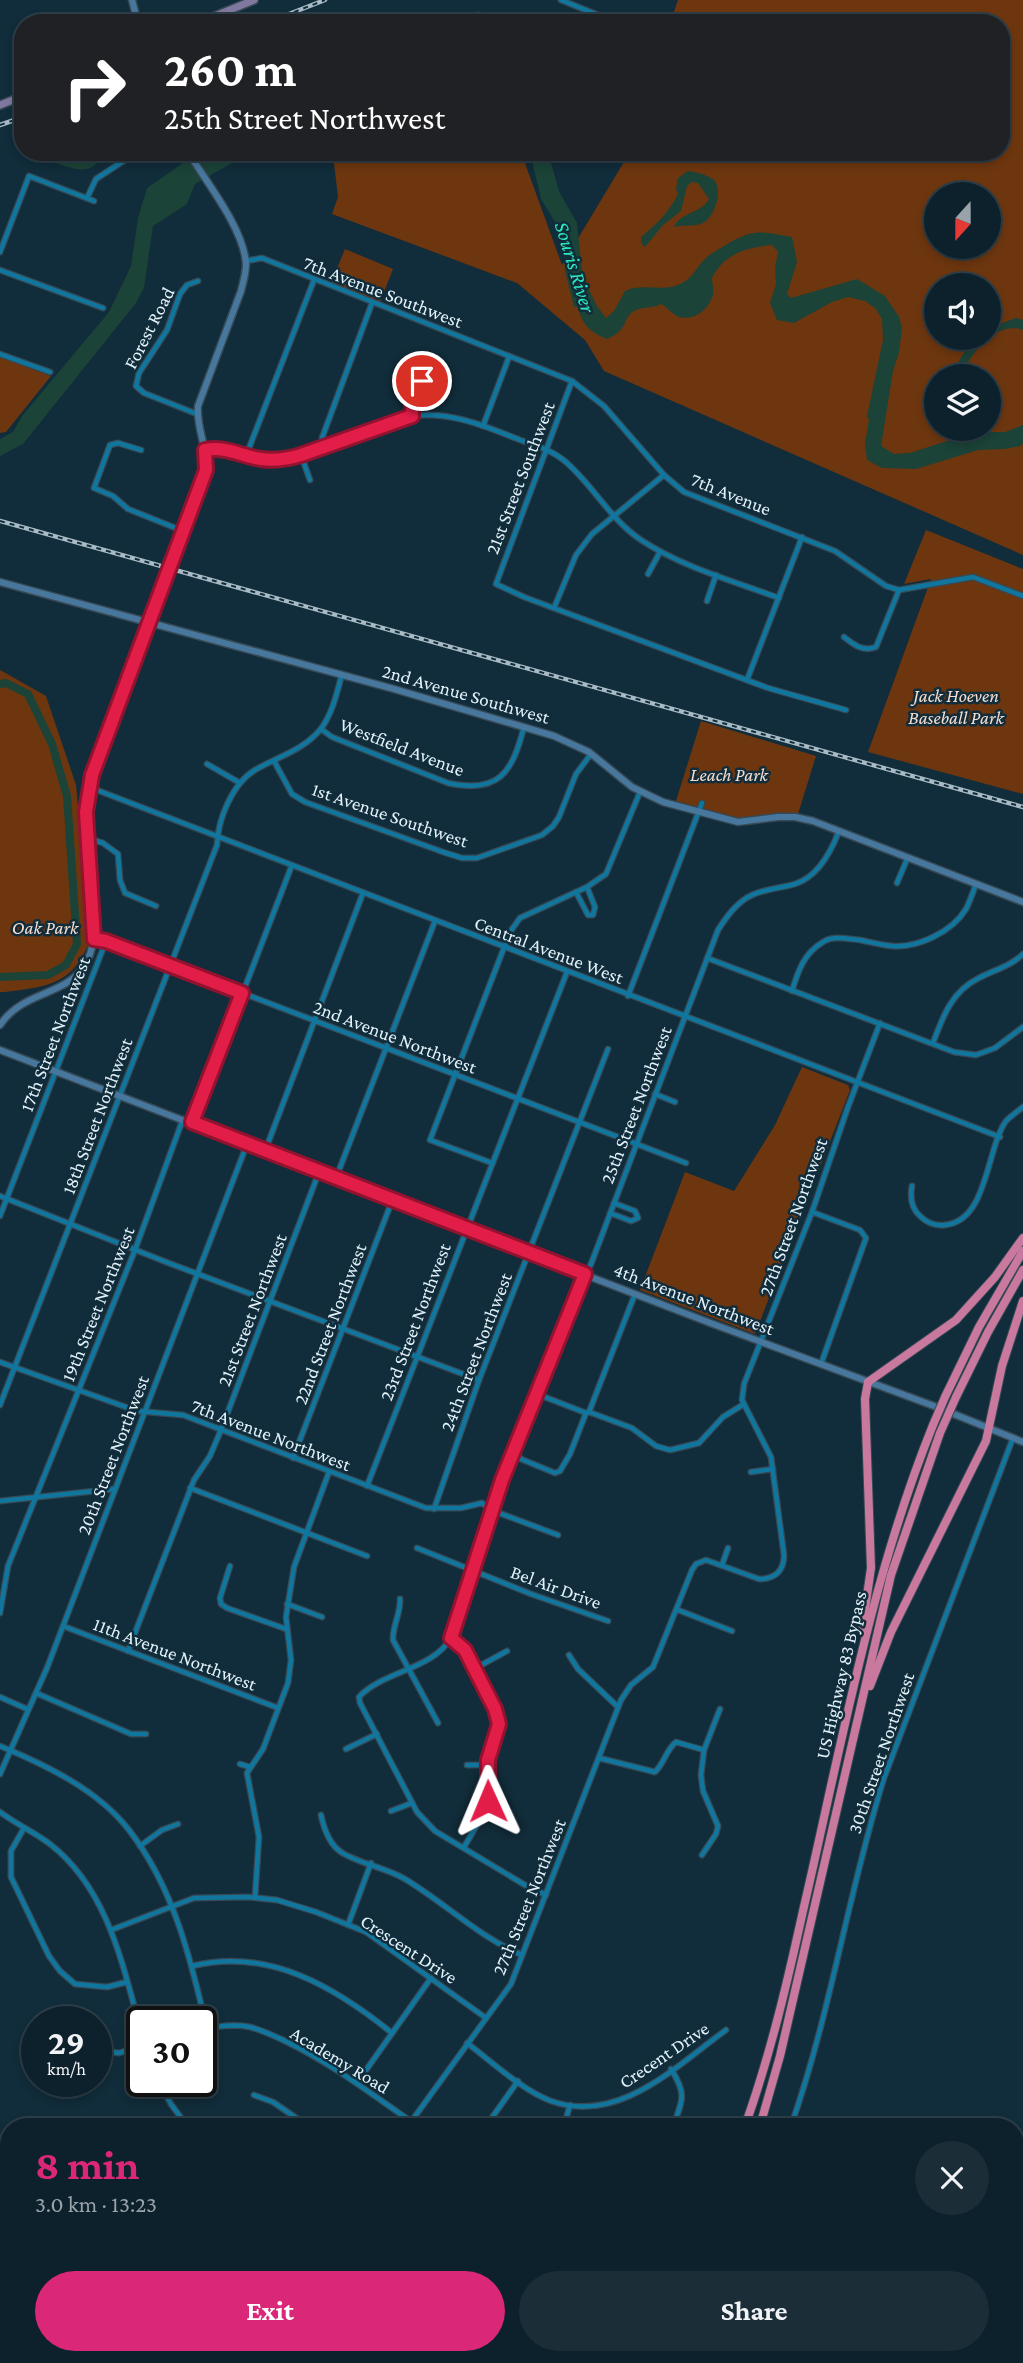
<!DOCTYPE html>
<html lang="en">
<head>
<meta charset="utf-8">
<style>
  :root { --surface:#0d212c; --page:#1b2e38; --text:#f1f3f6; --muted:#9aa3a9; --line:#2d3e48; --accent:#db2777 }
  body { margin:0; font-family:"Crimson Pro",serif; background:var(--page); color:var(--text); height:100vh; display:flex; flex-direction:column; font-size:26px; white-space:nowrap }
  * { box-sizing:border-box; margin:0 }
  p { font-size:23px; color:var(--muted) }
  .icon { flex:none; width:38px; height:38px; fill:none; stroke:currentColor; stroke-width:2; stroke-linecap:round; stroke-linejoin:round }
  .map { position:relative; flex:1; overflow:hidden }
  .side { position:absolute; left:0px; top:2118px; width:1024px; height:247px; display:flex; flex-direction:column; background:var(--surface); border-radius:28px 28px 0 0; box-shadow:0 4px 10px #0003,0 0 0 2px var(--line) }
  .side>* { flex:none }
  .guide { position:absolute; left:14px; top:14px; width:996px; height:147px; border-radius:28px; box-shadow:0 4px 10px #0003,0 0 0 2px var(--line); background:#202124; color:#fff; overflow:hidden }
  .needle { width:46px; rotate:201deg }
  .tools { position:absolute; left:924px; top:182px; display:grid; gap:14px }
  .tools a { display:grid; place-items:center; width:77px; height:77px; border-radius:50%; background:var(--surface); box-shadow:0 4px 10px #0003,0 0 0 2px var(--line); font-size:35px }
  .speed { position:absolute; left:21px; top:2006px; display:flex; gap:14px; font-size:35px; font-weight:700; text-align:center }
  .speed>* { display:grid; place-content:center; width:91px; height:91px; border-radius:50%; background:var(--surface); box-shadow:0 4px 10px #0003,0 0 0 2px var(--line); line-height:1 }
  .speed small { font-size:18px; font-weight:400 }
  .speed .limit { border:4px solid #111; border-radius:10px; background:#fff; color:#111 }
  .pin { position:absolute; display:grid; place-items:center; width:60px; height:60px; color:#fff; margin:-30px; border:4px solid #fff; border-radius:50%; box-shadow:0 2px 7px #0007 }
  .me { position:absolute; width:77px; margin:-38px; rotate:359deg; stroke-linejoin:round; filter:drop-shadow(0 0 5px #0008) }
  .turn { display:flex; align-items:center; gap:24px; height:147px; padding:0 35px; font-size:32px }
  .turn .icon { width:91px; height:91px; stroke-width:2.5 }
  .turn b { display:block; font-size:49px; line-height:60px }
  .round { display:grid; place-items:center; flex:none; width:74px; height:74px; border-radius:37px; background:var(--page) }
  .head { display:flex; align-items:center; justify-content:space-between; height:119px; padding:0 35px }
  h1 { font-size:42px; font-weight:700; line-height:52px; color:var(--accent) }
  .primary-button { display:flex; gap:14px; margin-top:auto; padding:14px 35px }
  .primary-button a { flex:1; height:80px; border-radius:42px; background:var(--accent); color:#fff; font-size:28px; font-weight:700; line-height:80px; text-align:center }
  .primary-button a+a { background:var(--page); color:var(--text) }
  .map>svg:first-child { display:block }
</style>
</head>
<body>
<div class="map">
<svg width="1023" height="2363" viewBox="0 0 1023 2363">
  <rect width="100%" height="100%" fill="#112c3a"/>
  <!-- green -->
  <g fill="#6d360f" fill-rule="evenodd">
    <path d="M678 0H1023V555L604 371 585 340 517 283 332 214 338 197 333 155 337 152H524L526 166 562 265 630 152H1001V23H670ZM936 194H989V247H936ZM936 285H989V338H936ZM936 376H989V429H936Z"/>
    <path d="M345 249 393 269 380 302 331 283Z"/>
    <path d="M0 357 51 376 6 432 0 433Z"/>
    <path d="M926 530 1023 569V794L868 752 931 579 904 584Z"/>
    <path d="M0 670 46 696 76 785 90 939C75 984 47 987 5 992H0Z"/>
    <path d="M701 721 816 756 798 814 739 820 676 801Z"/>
    <path d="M802 1067 848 1085 850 1090 755 1334 640 1290 685 1172 734 1191 775 1125Z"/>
  </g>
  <!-- water -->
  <g fill="#1b4338">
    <path d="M479 11 506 17 511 23H432L435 20Z"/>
    <path d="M39 152H98L100 156C92 183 56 162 39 156Z"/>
    <path d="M210 152H282L269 158 239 159 195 184 187 204 153 226 144 288 136 303 23 444 0 456V439L13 432 22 416 109 312 131 266 138 218 147 188 183 163Z"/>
    <path d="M530 152H548L559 191 577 223 582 270 587 286 597 306 606 318 614 311 625 291C643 282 665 294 684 282 693 277 698 265 706 258 711 253 718 250 724 246 755 227 760 232 792 237L797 262 787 294 791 298 857 279 885 296 899 317 902 328 899 352 893 371 881 446 894 454 910 453 956 438 978 432H1005L1023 425V443L1021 446 1004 449 978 450 916 469 882 468 867 460 865 444 869 420 867 416 883 340 882 319 875 308 865 301 848 297 832 302 794 323 777 320 770 303 776 284 775 268 778 252 772 245C746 248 725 253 712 278 712 284 714 289 713 295 709 309 695 321 679 317 673 315 667 307 661 304 652 309 643 306 634 311 622 318 629 330 607 339 591 333 581 324 578 307H574L565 271 563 235 541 199Z"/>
    <path d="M688 171C696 172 708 175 714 180 723 190 715 214 706 221 697 228 685 224 674 227 680 212 701 214 709 199L698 183 692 182 687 186 681 211 663 225 645 247 641 243V237C657 224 669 212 678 194L676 189 678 178Z"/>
    <path d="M1016 318 1023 320V330C996 320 970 354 961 376H950L972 339 989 338V331L1002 323Z"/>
  </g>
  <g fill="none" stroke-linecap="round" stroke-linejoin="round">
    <!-- river -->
    <path stroke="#1b4338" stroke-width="8" d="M0 684 6 683 28 694 52 744 67 796 77 944 66 965 48 975 0 977"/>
    <defs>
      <g id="street">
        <path d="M561 0 603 17"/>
        <path d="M87 198 96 179 137 152"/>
        <path d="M0 252 29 176 94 201"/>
        <path d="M246 261 262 258 572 381 604 406 664 475 684 492 835 551 886 586 899 590 973 577 1023 596"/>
        <path d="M0 270 103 308"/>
        <path d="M0 354 50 372"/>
        <path d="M572 381 496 584 524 597 768 688 846 710"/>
        <path d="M197 414 144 393 136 386 139 373 167 330 180 294 187 285 198 281"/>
        <path d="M412 416V408L422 381"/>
        <path d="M483 426 509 357"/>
        <path d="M323 447 322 438 372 303"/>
        <path d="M141 450 118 443 110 445 94 488 113 496 128 509 183 531"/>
        <path d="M205 450 222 448 261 459 284 460 412 416C450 411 485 426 520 440 537 446 554 451 567 463 594 487 611 520 641 540 682 567 733 581 779 598"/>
        <path d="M301 455 310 480"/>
        <path d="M246 456 314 280"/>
        <path d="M648 574 660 552"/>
        <path d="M707 601 716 575"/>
        <path d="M554 608 576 555 592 534 664 475"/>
        <path d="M844 637C854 645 863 652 876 647L899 590"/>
        <path d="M747 680 802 537"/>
        <path d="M321 729 332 737 448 783C499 794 512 773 524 727"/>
        <path d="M274 761 292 794 305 802 443 852 462 858H477L542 835 553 826 559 817 576 774 591 754"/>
        <path d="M207 764 240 783"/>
        <path d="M89 787 1000 1137"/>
        <path d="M87 838 103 843 118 854 120 880 125 893 156 906"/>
        <path d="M897 883 908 857"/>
        <path d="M576 892 588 915H593L595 907 587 887"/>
        <path d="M94 939 106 941 146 956 686 1163"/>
        <path d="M707 958 954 1052 976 1055 995 1048 1023 1027"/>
        <path d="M792 991C798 971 804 953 823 942 833 935 848 939 860 940 870 942 881 945 892 946 918 948 952 932 966 909 970 901 973 892 976 884"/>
        <path d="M628 996 702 803"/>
        <path d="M933 1043C943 1016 952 991 979 978 994 970 1011 966 1023 954"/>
        <path d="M655 1094 675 1102"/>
        <path d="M193 1122 292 865"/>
        <path d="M265 1151 363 893"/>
        <path d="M492 1163 430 1140 510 932 520 918 587 887 606 874 640 792"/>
        <path d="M336 1178 435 921"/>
        <path d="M912 1186C910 1197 911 1208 920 1216 927 1223 936 1226 945 1225 988 1221 986 1149 1006 1121 1011 1116 1018 1111 1023 1107"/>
        <path d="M0 1196 166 1262 479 1380"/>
        <path d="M812 1212 860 1230 866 1238 821 1364"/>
        <path d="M610 1213 631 1221 638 1218 635 1211 614 1203"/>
        <path d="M0 1216 106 941"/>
        <path d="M0 1362 137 1411 183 1415 426 1508H461L482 1503 491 1510 558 1535"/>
        <path d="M537 1394 586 1413"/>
        <path d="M0 1405 217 845C218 819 232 784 255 770 277 757 302 751 320 730 332 715 337 693 342 674"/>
        <path d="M589 1412 632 1428 656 1446 670 1450 699 1443 723 1417 744 1404"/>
        <path d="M513 1451 521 1459 555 1473 560 1471 570 1454 586 1413 589 1412 635 1294"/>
        <path d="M293 1458 392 1201"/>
        <path d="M751 1472 773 1469"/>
        <path d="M367 1486 567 972"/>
        <path d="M190 1488 367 1556"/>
        <path d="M0 1501 114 1489"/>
        <path d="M434 1509 479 1380 608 1049"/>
        <path d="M417 1548 531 1594 608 1621"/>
        <path d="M722 1565 728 1548"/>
        <path d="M230 1566 220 1598 221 1604 227 1608 286 1629"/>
        <path d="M400 1599C401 1613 392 1627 393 1640L438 1723"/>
        <path d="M287 1604 322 1617"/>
        <path d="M678 1610 732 1631"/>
        <path d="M0 1613 8 1566 135 1250 183 1119"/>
        <path d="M63 1626 278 1708"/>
        <path d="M451 1638 465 1650 495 1709 499 1724 488 1760V1801L483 1815 464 1847"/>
        <path d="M128 1651 194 1480 210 1456 221 1430 319 1172"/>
        <path d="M569 1655 578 1669 618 1707"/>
        <path d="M474 1669 507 1651"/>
        <path d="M36 1693 131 1734H146"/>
        <path d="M0 1697 27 1709"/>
        <path d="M0 1746C46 1765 98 1790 129 1830 174 1888 191 1960 207 2029"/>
        <path d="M346 1749 377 1734"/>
        <path d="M599 1758 655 1772C665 1762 666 1750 676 1742L704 1750 720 1709"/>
        <path d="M240 1764 250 1767"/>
        <path d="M467 1765H488"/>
        <path d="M0 1774 47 1668 247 1144"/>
        <path d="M391 1811 412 1803"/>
        <path d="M0 1812C16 1824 34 1832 50 1844 109 1890 123 1967 142 2035"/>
        <path d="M321 1815C324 1829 329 1844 341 1852 357 1863 387 1868 405 1879 445 1903 479 1937 522 1955"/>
        <path d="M24 1828 11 1851V1877L49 1956 60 1971 75 1984 107 1987 127 1982"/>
        <path d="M140 1846 162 1830 178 1824"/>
        <path d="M702 1855 716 1834 718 1826 703 1791 701 1775 704 1750"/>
        <path d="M546 1895 525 1885 435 1831 417 1812 360 1703 359 1697C383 1671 432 1670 451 1638L502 1480 579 1285 591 1264 718 930C727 916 737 902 752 895 765 889 781 888 795 884 817 877 831 852 839 831"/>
        <path d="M255 1897 259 1837 247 1773 263 1749 288 1683 291 1660 286 1617 294 1567 329 1472"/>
        <path d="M348 1925 371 1863"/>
        <path d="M111 1930 194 1898 248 1897 277 1900 316 1912 366 1932 486 2018"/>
        <path d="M192 1966C268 1947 335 1987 392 2033"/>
        <path d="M201 2030C217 2026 234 2024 250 2027 262 2030 274 2036 285 2041 333 2064 375 2097 418 2126"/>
        <path d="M467 2043C491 2061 523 2091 551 2101 619 2125 676 2066 726 2030"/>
        <path d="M96 2050 119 2053 142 2046"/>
        <path d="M671 2069C687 2094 683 2100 673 2126"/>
        <path d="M158 2081 171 2104 187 2126"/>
        <path d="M87 2082V2081"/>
        <path d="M357 2083 431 1978"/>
        <path d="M254 2095 273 2102 308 2126"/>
        <path d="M408 2126 511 1984 621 1700 631 1685 653 1667 692 1570 696 1564 706 1560 759 1579C775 1579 784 1571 784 1555L771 1457 742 1400 744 1384 812 1212 848 1107 880 1023"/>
        <path d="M486 2126 518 2081"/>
        <path d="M564 2126 570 2105"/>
        <path d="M791 2126C831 2012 848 1893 884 1778L1013 1438"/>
        <path d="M326 2356 346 2363"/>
        <path d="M170 2363 173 2356"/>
        <path d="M450 2363 453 2356"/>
        <path d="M687 2363 691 2356"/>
      </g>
      <g id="secondary">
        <path d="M132 0 138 23"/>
        <path d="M0 582 394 689 554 736 589 752 632 787 663 802 738 822 778 817H795L813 821 1023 902"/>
        <path d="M0 1025C24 989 69 997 87 961 107 923 82 847 86 804 89 766 108 728 122 693 149 618 179 545 206 470 208 448 196 428 198 406L241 291C243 282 246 274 246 264 244 229 207 183 188 152"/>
        <path d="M0 1050 713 1324 934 1406 1023 1442"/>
      </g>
      <g id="primary">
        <path d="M198 23 254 0"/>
        <path d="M0 105 23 96"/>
      </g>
      <g id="highway">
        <path d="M945 1397 979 1327 1023 1251"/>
        <path d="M956 1397 988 1332 1023 1270"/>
        <path d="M862 1630 871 1568 865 1399 868 1382 956 1320 995 1277 1023 1238"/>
        <path d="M870 1686 891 1632 986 1441 1002 1366 1023 1301"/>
        <path d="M745 2126C770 2056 787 1984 803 1911 841 1748 870 1581 933 1425"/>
        <path d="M760 2126 780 2056 891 1575 940 1433"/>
        <path d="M638 2363 642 2356"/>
        <path d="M659 2363 663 2356"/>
      </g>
    </defs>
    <!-- street casing -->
    <use href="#street" stroke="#364954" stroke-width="7"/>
    <!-- secondary casing -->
    <use href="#secondary" stroke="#364954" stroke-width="9"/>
    <!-- primary casing -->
    <use href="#primary" stroke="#364954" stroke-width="10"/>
    <!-- highway casing -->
    <use href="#highway" stroke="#364954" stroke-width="10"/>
    <!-- street -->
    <use href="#street" stroke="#11769e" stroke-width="4.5"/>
    <!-- secondary -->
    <use href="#secondary" stroke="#48779e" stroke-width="6"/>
    <!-- primary -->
    <use href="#primary" stroke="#80789e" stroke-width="7"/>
    <!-- highway -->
    <use href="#highway" stroke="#ca799e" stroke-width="8"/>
    <defs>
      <g id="rail">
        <path d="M266 23 325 0"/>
        <path d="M0 125 23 117"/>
        <path d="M0 521 1023 807"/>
      </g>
    </defs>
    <!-- rail casing -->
    <use href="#rail" stroke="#a8bbc5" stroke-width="4.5"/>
    <!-- rail -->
    <use href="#rail" stroke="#112c3a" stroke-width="2" stroke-dasharray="5" stroke-linecap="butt"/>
    <defs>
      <g id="highway-bridge">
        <path d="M933 1425 945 1397"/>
        <path d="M940 1433 956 1397"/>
      </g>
    </defs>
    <!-- highway-bridge casing -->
    <use href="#highway-bridge" stroke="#364954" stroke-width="10" stroke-linecap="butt"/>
    <!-- highway-bridge -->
    <use href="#highway-bridge" stroke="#ca799e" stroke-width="8"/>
  </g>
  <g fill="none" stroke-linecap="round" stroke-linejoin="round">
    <defs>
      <path id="route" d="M422 381 412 408V416L301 455C288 459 275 461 261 459 240 456 227 446 205 450L206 470 92 775 86 812 94 939 106 941 242 993 192 1122 585 1274 502 1480 451 1638 465 1650 495 1709 499 1724 488 1760V1801"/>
    </defs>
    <!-- route casing -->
    <use href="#route" stroke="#92132f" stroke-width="18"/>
    <!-- route -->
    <use href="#route" stroke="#e11d48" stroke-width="12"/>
  </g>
  <g text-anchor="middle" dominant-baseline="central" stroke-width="5" stroke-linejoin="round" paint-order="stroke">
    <!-- street labels -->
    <g font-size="19" fill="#e2f2fa" stroke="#112c3a">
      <text transform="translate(383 292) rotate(21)">7th Avenue Southwest</text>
      <text transform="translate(149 328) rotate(-63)">Forest Road</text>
      <text transform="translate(520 478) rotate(-69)">21st Street Southwest</text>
      <text transform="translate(731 494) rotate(22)">7th Avenue</text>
      <text transform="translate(466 694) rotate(16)">2nd Avenue Southwest</text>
      <text transform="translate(402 747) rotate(21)">Westfield Avenue</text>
      <text transform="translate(390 815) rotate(19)">1st Avenue Southwest</text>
      <text transform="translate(549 950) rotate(21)">Central Avenue West</text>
      <text transform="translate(55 1034) rotate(-69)">17th Street Northwest</text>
      <text transform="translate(395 1037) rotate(21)">2nd Avenue Northwest</text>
      <text transform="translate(636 1105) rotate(-69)">25th Street Northwest</text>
      <text transform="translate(97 1116) rotate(-69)">18th Street Northwest</text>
      <text transform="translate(793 1217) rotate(-70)">27th Street Northwest</text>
      <text transform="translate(694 1299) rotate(21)">4th Avenue Northwest</text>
      <text transform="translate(98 1304) rotate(-68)">19th Street Northwest</text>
      <text transform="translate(252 1310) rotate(-69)">21st Street Northwest</text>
      <text transform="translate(415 1322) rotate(-69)">23rd Street Northwest</text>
      <text transform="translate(330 1324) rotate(-69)">22nd Street Northwest</text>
      <text transform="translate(476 1352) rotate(-69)">24th Street Northwest</text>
      <text transform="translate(271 1435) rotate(21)">7th Avenue Northwest</text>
      <text transform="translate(113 1455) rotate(-69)">20th Street Northwest</text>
      <text transform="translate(556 1587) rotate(20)">Bel Air Drive</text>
      <text transform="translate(175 1654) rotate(21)">11th Avenue Northwest</text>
      <text transform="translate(841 1675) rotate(-77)">US Highway 83 Bypass</text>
      <text transform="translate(881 1753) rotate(-71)">30th Street Northwest</text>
      <text transform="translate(529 1897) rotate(-68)">27th Street Northwest</text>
      <text transform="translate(409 1949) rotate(33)">Crescent Drive</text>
      <text transform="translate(664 2055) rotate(-34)">Crecent Drive</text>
      <text transform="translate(340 2060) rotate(31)">Academy Road</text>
    </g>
    <!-- park labels -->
    <g font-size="19" font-style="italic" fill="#f5ddd0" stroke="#112c3a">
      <text x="956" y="695">Jack Hoeven<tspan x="956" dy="22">Baseball Park</tspan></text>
      <text x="729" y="774">Leach Park</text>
      <text x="45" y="927">Oak Park</text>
    </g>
    <!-- water labels -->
    <g font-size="21" font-style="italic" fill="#2ceabd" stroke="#112c3a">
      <text transform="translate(575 267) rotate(73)">Souris River</text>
    </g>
  </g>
</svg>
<div class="tools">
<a><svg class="needle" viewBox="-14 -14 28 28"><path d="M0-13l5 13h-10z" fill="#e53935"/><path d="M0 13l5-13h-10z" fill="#9aa3a9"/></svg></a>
<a><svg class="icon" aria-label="sound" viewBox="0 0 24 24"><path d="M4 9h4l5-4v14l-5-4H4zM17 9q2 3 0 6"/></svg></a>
<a><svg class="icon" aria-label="layers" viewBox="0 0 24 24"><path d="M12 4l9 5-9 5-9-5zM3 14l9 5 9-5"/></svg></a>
</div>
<div class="speed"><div>29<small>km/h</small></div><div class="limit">30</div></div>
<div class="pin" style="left:422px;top:381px;background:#d93025"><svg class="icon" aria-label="arrive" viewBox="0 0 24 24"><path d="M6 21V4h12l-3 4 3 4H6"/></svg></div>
<svg class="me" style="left:488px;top:1801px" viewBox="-20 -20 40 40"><path d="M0-17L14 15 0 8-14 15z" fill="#e11d48" stroke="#fff" stroke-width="4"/></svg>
<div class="guide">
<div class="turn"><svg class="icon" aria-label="right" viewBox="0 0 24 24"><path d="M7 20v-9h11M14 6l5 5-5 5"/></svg><div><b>260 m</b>25th Street Northwest</div></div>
</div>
<section class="side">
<div class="head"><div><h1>8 min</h1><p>3.0 km · 13:23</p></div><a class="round"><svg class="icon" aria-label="close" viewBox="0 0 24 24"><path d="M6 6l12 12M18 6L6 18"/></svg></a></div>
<div class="primary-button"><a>Exit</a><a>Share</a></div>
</section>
</div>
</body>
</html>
